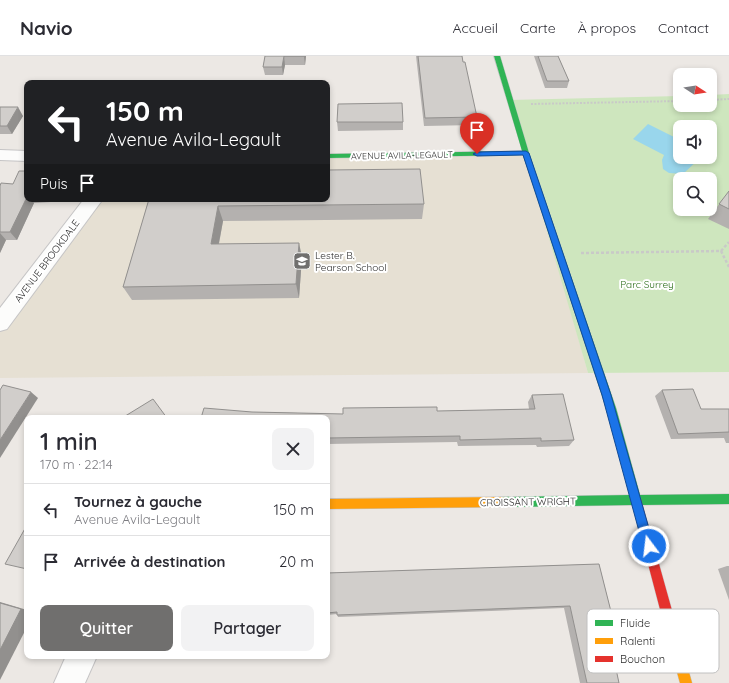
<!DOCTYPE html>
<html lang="fr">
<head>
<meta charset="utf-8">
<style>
  :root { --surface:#fff; --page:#f2f2f3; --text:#2b2b33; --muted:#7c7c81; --line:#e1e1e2; --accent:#706f6e }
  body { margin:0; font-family:Quicksand,sans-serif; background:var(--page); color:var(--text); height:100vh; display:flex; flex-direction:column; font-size:15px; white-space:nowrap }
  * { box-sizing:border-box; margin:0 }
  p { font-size:13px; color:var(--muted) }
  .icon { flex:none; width:22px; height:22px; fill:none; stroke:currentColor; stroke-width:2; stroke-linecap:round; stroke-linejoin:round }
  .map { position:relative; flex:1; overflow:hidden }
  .side { position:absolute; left:24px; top:359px; width:306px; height:244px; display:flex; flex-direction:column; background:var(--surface); border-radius:8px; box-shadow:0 2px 6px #0003 }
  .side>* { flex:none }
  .hud { position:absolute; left:24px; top:24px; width:306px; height:122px; border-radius:8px; box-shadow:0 2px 6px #0003; background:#202124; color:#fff; overflow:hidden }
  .needle { width:26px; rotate:102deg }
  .buttons { position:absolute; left:673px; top:12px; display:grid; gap:8px }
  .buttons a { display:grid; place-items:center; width:44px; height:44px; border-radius:8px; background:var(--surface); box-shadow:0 2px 6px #0003; font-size:20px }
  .pin { position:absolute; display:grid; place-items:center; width:34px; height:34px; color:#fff; margin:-41px -17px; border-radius:50% 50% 50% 0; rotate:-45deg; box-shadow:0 0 4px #0007 }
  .pin .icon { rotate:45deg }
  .me { position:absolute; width:44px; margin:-22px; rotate:345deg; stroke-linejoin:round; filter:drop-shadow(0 0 3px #0008) }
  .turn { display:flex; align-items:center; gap:14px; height:84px; padding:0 16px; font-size:18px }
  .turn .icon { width:52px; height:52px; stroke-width:2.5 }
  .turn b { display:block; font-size:28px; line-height:34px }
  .then { display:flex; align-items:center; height:38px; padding:0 16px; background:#0003; gap:8px; font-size:15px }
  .round { display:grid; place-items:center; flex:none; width:42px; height:42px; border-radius:8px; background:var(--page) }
  .summary { display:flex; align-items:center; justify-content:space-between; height:68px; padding:0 16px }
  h1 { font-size:24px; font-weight:600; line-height:30px }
  .primary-button { display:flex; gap:8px; margin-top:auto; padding:8px 16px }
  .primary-button a { flex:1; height:46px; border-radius:8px; background:var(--accent); color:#fff; font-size:16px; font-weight:600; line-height:46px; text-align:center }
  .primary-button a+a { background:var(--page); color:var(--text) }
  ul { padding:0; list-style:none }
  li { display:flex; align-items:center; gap:12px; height:52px; padding:0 16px; border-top:1px solid var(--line) }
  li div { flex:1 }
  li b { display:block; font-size:15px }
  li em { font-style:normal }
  header { display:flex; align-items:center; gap:24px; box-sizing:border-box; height:56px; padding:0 20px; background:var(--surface); border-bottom:1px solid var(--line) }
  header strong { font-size:19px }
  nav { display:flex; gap:22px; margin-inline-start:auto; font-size:14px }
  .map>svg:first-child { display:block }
</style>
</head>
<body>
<header>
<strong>Navio</strong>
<nav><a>Accueil</a><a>Carte</a><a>À propos</a><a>Contact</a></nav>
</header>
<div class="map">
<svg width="729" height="627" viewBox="0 0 729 627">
  <rect width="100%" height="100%" fill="#ece8e4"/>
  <!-- education -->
  <path fill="#e6e0d3" d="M526 97 588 317 0 322V267L94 143H327V100Z"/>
  <!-- green -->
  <path fill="#cee6be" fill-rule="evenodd" d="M729 38V316L588 317 509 44 680 40V49H710V39ZM680 71H710V101H680ZM680 123H710V153H680Z"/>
  <!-- water -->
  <path fill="#99d6ec" d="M648 68 680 84V101H701L683 118 669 117 663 113 662 104 664 99 633 83Z"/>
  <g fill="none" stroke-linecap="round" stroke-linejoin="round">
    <defs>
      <g id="street">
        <path d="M0 94 27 95V105L0 104Z"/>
        <path d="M84 143H103L7 273 0 275V252Z"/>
        <path d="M66 600H97L85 627H54Z"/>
      </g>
      <path id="fast" d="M494 0H500L529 97 616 352 640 439 729 438V448L641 449 637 452 633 449 501 451 497 450 496 446 497 442 501 441 630 439 606 352 523 99 327 102V98L522 95Z"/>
      <g id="slow">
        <path d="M501 441 505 442 506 446 505 450 501 451 327 453V443Z"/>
        <path d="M672 570 676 572 678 576 692 627H680L666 576 668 572Z"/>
      </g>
      <path id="jam" d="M637 442 641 443 642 447 678 576 676 580 672 582 668 580 666 576 632 447 633 443Z"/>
    </defs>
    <!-- street casing -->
    <use href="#street" stroke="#c5c4c5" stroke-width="2"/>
    <!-- fast casing -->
    <use href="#fast" stroke="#c5c4c5" stroke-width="1"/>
    <!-- slow casing -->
    <use href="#slow" stroke="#c5c4c5" stroke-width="1"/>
    <!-- jam casing -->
    <use href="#jam" stroke="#c5c4c5" stroke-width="1"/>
    <!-- path-far1 -->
    <g stroke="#c9c9c8" stroke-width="2" stroke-dasharray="2 1.5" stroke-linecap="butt">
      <path d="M710 44 729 43"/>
      <path d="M531 48 680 45"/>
    </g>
    <!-- path -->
    <g stroke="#c9c9c8" stroke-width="2.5" stroke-dasharray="3 2" stroke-linecap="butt">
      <path d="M721 195 729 211"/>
      <path d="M581 197 721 195 729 186"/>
    </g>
    <!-- street -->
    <use href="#street" fill="#fcfcfb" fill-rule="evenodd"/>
    <!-- fast -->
    <use href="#fast" fill="#30b455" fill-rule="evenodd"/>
    <!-- slow -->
    <use href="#slow" fill="#ff9f0a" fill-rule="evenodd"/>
    <!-- jam -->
    <use href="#jam" fill="#e5322d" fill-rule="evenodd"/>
  </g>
  <!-- wall -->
  <g fill="#b4b1af">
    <path d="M265 0H306L305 9H285L283 19H265L263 11Z"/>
    <path d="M416 0H462L463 6 477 61 475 69 424 70Z"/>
    <path d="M534 0H558L569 25 567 32H545Z"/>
    <path d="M0 51 23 60 12 78H0Z"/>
    <path d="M337 66H403V74L338 75Z"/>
    <path d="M0 130 27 143H52L51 146 34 147 17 184H6L0 197Z"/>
    <path d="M729 135V173L708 163Z"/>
    <path d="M149 143 424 148 422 163 223 165 219 188 302 201 299 242 132 244 123 231Z"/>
    <path d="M662 334 701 353H729V387H726L724 382 671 383 655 340Z"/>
    <path d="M532 339 574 384 569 390 537 391 536 389 458 390 457 386 327 388V362L252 356 343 358 437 355 529 353 528 346Z"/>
    <path d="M599 508 622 599 613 600 619 627H580L564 552 338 561 337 558 327 559V517Z"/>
    <path d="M727 510H729V544L718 513Z"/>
  </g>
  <!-- shaded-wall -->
  <g fill="#92908e">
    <path d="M284 0 285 9 283 19 282 11Z"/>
    <path d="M304 0H306L305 9Z"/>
    <path d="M18 51 23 60 12 78 7 70Z"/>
    <path d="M27 141V143H31L34 147 17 184 10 176Z"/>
    <path d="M48 143H52L51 146Z"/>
    <path d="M218 150 223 165 216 202 211 188Z"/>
    <path d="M0 177 6 184 0 197Z"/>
    <path d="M299 187 302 201 299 242 296 228Z"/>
    <path d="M31 336 38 342 0 402V384Z"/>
    <path d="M0 546 27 554V571L0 624Z"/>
  </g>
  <!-- building -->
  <g fill="#d1cecb" stroke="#92908e">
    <path d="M265 0H304H284L282 11H263Z"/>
    <path d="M418 0H462L463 6H465L477 61 425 62Z"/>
    <path d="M538 0H558L569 25H547Z"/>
    <path d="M402 47 403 66H337L338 48Z"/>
    <path d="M0 51H18L7 70H0Z"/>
    <path d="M420 113 424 148 218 150 211 188 299 187 296 228 123 231 149 143H327V114Z"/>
    <path d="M19 115H27V141L10 176H0V130L1 127 13 128Z"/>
    <path d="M729 135V153L719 148Z"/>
    <path d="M3 329 31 336 0 384V334Z"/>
    <path d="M693 333 701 353H729V376L678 378 662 334Z"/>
    <path d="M563 338 574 384 541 385V382L460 384V380L327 382V362H201L204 352 252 356 343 358V352L437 351V355L535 353 532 339Z"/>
    <path d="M153 343 167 362H122Z"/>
    <path d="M27 469V513L5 508Z"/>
    <path d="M599 508 622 599H613L619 627H587L570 550 337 559V556L327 557V517Z"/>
    <path d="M0 547 21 553 0 594Z"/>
  </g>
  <!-- route -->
  <path fill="#1a73e8" stroke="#114b97" d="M526 95 529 97 611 339 654 490 653 494 649 496 645 494 643 490 602 339 523 99 477 100 473 98 477 96Z"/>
  <!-- icons -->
  <defs>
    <symbol id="school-square" viewBox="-11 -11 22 22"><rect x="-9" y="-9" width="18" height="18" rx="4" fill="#706f6e" stroke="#fff"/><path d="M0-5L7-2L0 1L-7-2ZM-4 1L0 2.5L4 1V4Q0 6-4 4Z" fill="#fff"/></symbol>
  </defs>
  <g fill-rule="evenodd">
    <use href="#school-square" x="292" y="195" width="20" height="20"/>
  </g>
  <g text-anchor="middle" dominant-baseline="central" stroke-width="4" stroke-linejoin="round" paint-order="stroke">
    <!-- far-street labels -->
    <g font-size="9" fill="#2e2e2e" stroke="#fff">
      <text transform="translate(402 99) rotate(-1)">AVENUE AVILA-LEGAULT</text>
    </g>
    <!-- poi labels -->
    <g font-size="10" fill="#2e2e2e" stroke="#fff" text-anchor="start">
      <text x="315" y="199">Lester B.<tspan x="315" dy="12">Pearson School</tspan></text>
    </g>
    <!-- street labels -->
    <g font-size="10" fill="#2e2e2e" stroke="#fff">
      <text transform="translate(47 205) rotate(-53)">AVENUE BROOKDALE</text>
      <text transform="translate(528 446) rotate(-1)">CROISSANT WRIGHT</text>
    </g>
    <!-- park labels -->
    <g font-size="10" fill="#2c6e1b" stroke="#fff">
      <text x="647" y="228">Parc Surrey</text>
    </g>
  </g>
  <!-- legend -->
  <rect x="587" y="553" width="132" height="64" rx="6" fill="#fff" stroke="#c0c0c0" stroke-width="1"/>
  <rect x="595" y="564" width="18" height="6" fill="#30b455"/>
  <rect x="595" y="582" width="18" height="6" fill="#ff9f0a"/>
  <rect x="595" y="600" width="18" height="6" fill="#e5322d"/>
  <g font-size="11" fill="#2e2e2e">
    <text x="620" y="571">Fluide</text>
    <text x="620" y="589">Ralenti</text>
    <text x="620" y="607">Bouchon</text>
  </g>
</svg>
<div class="buttons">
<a><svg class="needle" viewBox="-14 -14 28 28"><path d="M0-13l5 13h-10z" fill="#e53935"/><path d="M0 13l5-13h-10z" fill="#7c7c81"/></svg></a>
<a><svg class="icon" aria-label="sound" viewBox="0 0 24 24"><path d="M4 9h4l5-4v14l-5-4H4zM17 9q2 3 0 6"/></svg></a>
<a><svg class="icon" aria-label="search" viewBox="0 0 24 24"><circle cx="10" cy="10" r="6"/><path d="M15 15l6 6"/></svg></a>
</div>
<div class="pin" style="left:477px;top:98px;background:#d93025"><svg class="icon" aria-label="arrive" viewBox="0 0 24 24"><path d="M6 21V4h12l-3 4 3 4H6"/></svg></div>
<svg class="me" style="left:649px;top:490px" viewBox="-20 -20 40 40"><circle r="17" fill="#1a73e8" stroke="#fff" stroke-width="3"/><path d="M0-11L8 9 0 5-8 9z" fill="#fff"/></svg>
<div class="hud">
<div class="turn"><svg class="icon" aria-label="left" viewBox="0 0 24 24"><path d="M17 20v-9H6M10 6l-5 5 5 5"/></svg><div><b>150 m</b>Avenue Avila-Legault</div></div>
<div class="then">Puis<svg class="icon" aria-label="arrive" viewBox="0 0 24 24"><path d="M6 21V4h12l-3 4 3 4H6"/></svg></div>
</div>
<section class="side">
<div class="summary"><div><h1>1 min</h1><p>170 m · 22:14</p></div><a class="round"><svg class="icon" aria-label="close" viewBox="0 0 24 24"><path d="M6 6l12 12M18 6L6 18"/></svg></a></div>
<ul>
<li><svg class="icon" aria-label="left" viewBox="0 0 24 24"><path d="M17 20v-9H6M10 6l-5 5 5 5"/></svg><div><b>Tournez à gauche</b><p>Avenue Avila-Legault</p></div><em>150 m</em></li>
<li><svg class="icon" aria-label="arrive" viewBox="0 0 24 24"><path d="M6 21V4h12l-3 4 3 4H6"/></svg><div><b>Arrivée à destination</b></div><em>20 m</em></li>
</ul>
<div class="primary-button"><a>Quitter</a><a>Partager</a></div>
</section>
</div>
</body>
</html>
